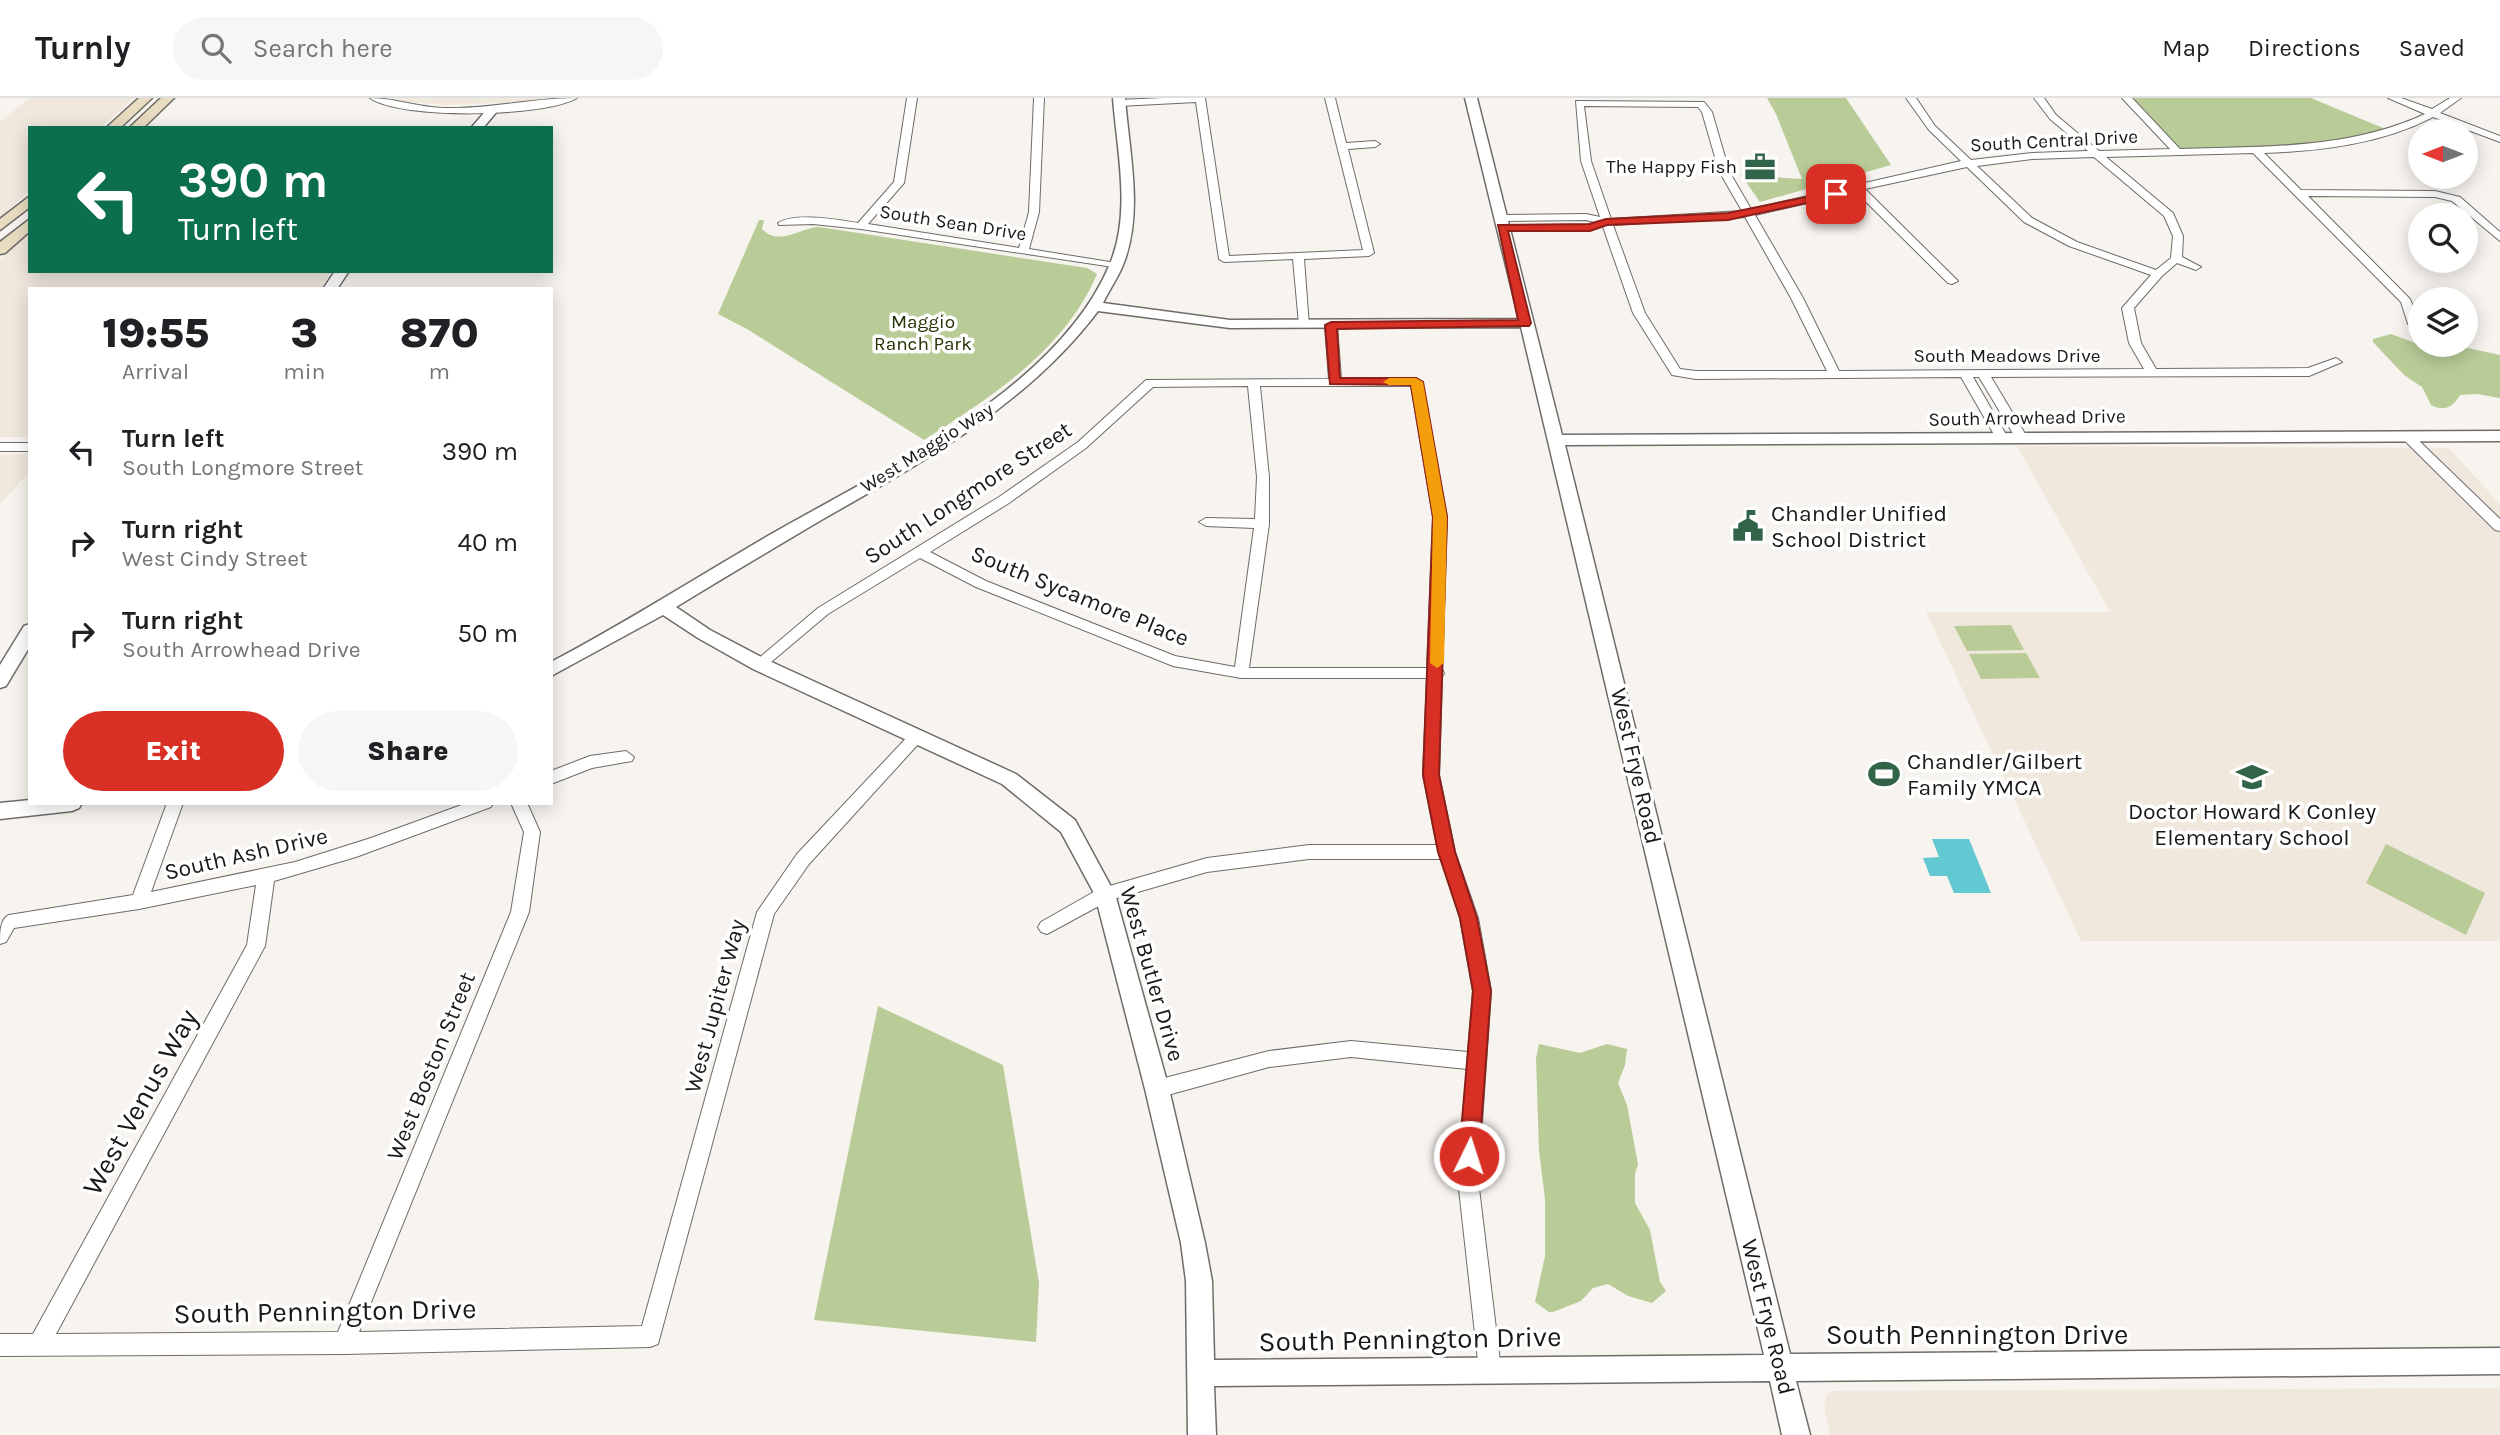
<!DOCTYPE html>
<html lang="en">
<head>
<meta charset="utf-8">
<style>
  :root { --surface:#fff; --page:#f6f6f6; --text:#202124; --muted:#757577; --line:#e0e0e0; --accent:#d93025 }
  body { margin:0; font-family:Karla,sans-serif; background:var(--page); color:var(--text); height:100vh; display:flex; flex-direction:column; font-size:26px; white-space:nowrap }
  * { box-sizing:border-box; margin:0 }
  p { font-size:23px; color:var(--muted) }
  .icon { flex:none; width:38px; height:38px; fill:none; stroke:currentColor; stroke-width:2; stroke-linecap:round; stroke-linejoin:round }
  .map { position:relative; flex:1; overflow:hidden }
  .panel { position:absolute; left:28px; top:189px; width:525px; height:518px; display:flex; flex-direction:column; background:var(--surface); border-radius:0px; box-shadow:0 4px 18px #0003 }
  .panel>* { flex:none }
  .banner { position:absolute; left:28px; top:28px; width:525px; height:147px; border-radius:0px; box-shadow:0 4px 18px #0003; background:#0b6e4f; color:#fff; overflow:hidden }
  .needle { width:46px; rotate:270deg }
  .fabs { position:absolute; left:2408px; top:21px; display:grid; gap:14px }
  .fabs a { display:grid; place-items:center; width:70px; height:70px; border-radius:50%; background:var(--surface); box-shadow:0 4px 18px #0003; font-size:35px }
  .pin { position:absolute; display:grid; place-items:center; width:60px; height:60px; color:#fff; margin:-30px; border-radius:14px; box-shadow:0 4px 10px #0006 }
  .me { position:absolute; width:77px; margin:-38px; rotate:4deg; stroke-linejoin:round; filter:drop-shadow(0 0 5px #0008) }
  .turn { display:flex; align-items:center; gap:24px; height:147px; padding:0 35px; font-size:32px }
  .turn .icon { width:91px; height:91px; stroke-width:2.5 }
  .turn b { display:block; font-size:49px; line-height:60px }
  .eta { display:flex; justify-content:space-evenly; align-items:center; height:119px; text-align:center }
  .eta b { font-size:42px; font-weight:800; line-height:49px }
  .cta { display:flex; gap:14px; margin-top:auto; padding:14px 35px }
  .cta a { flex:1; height:80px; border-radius:42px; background:var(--accent); color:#fff; font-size:28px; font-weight:800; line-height:80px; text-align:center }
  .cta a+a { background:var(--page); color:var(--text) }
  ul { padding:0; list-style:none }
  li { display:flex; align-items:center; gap:21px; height:91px; padding:0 35px }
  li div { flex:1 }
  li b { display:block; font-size:26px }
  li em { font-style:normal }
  header { display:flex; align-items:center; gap:42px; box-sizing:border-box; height:98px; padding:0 35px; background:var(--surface); border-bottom:2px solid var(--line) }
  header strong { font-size:33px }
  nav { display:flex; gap:38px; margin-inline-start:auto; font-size:24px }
  .search { width:490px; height:63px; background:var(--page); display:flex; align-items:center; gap:18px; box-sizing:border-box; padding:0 24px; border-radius:38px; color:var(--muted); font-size:26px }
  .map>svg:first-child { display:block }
</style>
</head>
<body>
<header>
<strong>Turnly</strong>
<div class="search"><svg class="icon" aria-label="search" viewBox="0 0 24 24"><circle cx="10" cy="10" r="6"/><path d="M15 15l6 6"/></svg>Search here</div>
<nav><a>Map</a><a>Directions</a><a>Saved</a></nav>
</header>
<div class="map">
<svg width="2500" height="1337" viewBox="0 0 2500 1337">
  <rect width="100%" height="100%" fill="#f7f3ee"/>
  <!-- built -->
  <g fill="#f0e8dd">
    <path d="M30 0H134L100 30H30V92L0 119V24Z"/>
    <path d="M393 0H551L521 4 445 7 408 4Z"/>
    <path d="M30 134V173H332L319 191H30V339H0V161Z"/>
    <path d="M2017 348 2449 350 2500 406V843H2081L1926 514H2110Z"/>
    <path d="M30 356V373L0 406V357Z"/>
    <path d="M2500 1290V1337H1830L1824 1309 1826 1297 1832 1293Z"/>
  </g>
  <!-- green -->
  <g fill="#b9cc98">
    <path d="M1767 0H1846L1891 67 1760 104 1741 77 1802 81 1776 16Z"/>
    <path d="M2127 0H2311L2395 35 2324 49 2178 54Z"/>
    <path d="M759 122H764L762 131C779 149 800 130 819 129L1087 170 1097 176C1065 252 991 299 924 342L747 231 718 216Z"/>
    <path d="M2391 236 2418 246 2454 247 2500 257V300L2477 296 2460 297C2453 309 2445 314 2431 307L2422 289 2404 277 2373 244V241Z"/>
    <path d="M2011 527 2024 552 1967 553 1954 528Z"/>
    <path d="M2026 555 2040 580 1981 581 1969 556Z"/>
    <path d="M2386 746 2485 795 2466 837 2366 785Z"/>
    <path d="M878 908 1003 967 1039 1185 1036 1244 814 1222Z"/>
    <path d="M1539 946 1580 955 1607 946 1627 951 1625 967 1618 985 1627 1007 1638 1066 1635 1076V1105L1650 1132 1660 1184 1666 1193 1652 1205 1628 1198 1608 1186 1593 1190 1581 1203 1553 1214H1549L1535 1204 1545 1158V1101L1539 1053 1536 960Z"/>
  </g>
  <!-- water -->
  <path fill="#62c8d2" d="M1932 741H1969L1991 795H1954L1947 778H1930L1923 760 1939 759Z"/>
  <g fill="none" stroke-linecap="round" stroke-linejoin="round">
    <defs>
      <g id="minor">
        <path d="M370 0C395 0 420 10 446 10 490 11 533 0 577 0 546 19 401 22 370 0Z"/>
        <path d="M907 0H917L904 85 868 126 1019 150 1029 114 1034 0H1044L1039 114 1029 151 1116 165 1121 168 1120 170 861 131 813 126 779 127 778 125C795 114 838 122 858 125L894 84Z"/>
        <path d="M1163 0H1205L1229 158 1363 152 1325 0H1335L1346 45 1375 43 1380 46 1375 49 1348 51 1374 155 1369 158 1304 161 1309 228 1299 226 1293 161 1224 164 1219 161 1196 4 1119 8 1114 5 1119 2Z"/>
        <path d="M1906 0H1916L1935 28 1971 62 2032 55 2088 53 2050 21 2034 0H2044L2056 17 2099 53 2170 51 2122 0H2132L2180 51C2264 48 2347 52 2425 16L2388 0H2401L2432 11 2450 0H2461L2440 15 2500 38V44L2433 19C2381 46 2322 53 2264 55L2301 92 2435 93 2460 99 2500 134V143L2452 103 2435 99 2308 98 2410 201 2420 226 2414 229 2408 226 2401 204 2253 55 2106 59 2173 115 2183 138 2182 159 2201 169 2196 172 2177 165 2162 178 2134 210 2141 245 2156 271 2308 270 2336 260 2342 264 2309 278 1991 279 2027 339 2021 343 2015 339 1979 279H1973L2008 340 2002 344 1996 340 1961 279 1696 281 1672 277 1633 215 1602 126 1586 122 1500 123 1495 120 1500 117 1586 116 1600 119 1581 63 1576 3 1704 4 1712 14 1729 73 1751 111 1961 63 1929 32ZM1584 8 1698 9 1702 14 1719 73 1742 113 1611 121 1591 63ZM2094 59 2164 118 2173 138 2171 160 2156 172 2077 144 2032 120 1977 68 2032 61ZM1967 69 2024 124 2069 148 2151 177 2122 210 2129 245 2144 271 1839 273 1803 200 1755 117 1856 94 1948 185 1952 186 1958 183 1956 181 1865 91ZM1745 119 1791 200 1827 273H1696L1680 271 1645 215 1613 127Z"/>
        <path d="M1331 224 1337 227 1341 281 1416 280 1422 284 1447 419 1442 571 1444 575 1442 579 1439 677 1455 754 1478 820 1491 893 1478 1082 1501 1272 1498 1280 1490 1283 1482 1280 1479 1272 1458 1082 1467 971 1351 959 1269 969 1157 1000 1150 997 1148 991 1150 985 1157 982 1269 953 1351 943 1468 954 1473 893 1460 820 1441 761H1309L1207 774 1110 802 1047 836 1041 834 1038 829 1041 824 1099 791 1207 760 1309 747H1437L1423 677 1427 580H1241L1173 568 976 489 920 460 828 516 764 570 759 571 752 566 818 510 999 399 1078 344 1146 282 1329 281 1325 227ZM1248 288 1257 379 1255 421 1206 420 1199 424 1206 428 1254 430 1235 569 1175 558 986 483 930 454 1009 405 1086 350 1153 289ZM1260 288H1411L1433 419 1427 570H1249L1269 426V379Z"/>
        <path d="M2409 336 2413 337 2500 421V433L2495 432 2405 343 2403 340Z"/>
        <rect x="0" y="345" width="30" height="8"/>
        <path d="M916 633 924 639 921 643 809 766 774 816 658 1246 650 1249 344 1256 0 1258V1236H33L247 847 256 787 139 811 14 830 6 844 0 846C0 835 0 821 9 817L133 797 167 705H183L151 794 295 764 371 740 467 705H493L491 709 356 759 274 783 265 848 56 1236 338 1234 511 814 524 734 511 705H527L540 734 529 814 359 1234 642 1228 757 814 797 756 911 635Z"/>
        <path d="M626 653 634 659 632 663 592 670 551 686V673L590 658Z"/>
      </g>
      <g id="tertiary">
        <path d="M1113 0H1125C1129 54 1144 115 1123 167 1118 180 1109 192 1103 205L1230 222 1519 221 1465 0H1477L1562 337 2500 333V343L1565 347 1790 1256 2500 1250V1276L1796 1283 1810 1337H1782L1770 1283 1214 1288 1216 1337H1188L1186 1183 1181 1145 1145 991 1095 797 1061 734 1002 686 753 571 698 540 663 517 551 578V564C625 525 694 481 766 439 879 374 1056 293 1109 168 1132 116 1117 54 1113 0ZM1098 213 1230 230 1521 229 1764 1257 1214 1262 1212 1183 1205 1145 1169 991 1115 796 1075 722 1016 676 765 561 710 532 676 509C725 479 774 450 823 421 923 364 1028 306 1098 213Z"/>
        <path d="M489 9 499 11 483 30H471Z"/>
        <path d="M335 173H349L337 191H323Z"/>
        <path d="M30 526V548L6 588 0 590V567L24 528Z"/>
        <path d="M30 702V705H82L79 710 72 713 0 721V705Z"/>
      </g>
      <g id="secondary">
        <path d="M139 0H152L120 30H106Z"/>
        <path d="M161 0H174L143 30H129Z"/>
        <path d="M30 98V109L0 132V121Z"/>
        <path d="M30 121V133L5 155 0 156V144Z"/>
      </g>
    </defs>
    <!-- minor casing -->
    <use href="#minor" stroke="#6f6c68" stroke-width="2"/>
    <!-- tertiary casing -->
    <use href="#tertiary" stroke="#6f6c68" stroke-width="3"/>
    <!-- secondary casing -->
    <use href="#secondary" stroke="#6f6c68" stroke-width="3"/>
    <!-- minor -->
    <use href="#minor" fill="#fff" fill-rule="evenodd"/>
    <!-- tertiary -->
    <use href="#tertiary" fill="#fff" fill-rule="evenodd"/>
    <!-- secondary -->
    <use href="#secondary" fill="#e8dcc1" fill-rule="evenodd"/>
  </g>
  <!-- route -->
  <path fill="#d93025" stroke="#8d1f18" stroke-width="2" d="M1836 93 1839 94V98L1728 122 1607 127 1590 133H1508L1531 225 1529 228 1337 231 1340 280H1416L1423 284 1447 419 1439 677 1455 754 1477 820 1491 893 1479 1058 1476 1065 1469 1068 1462 1065 1459 1058 1473 893 1460 820 1438 754 1423 677 1433 419 1411 287 1330 286 1325 227 1331 224 1518 222 1498 127 1589 126 1606 121 1728 115Z"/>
  <!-- slow -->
  <path fill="#f59e0b" d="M1416 280 1423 284 1447 419 1444 565 1437 570 1430 565 1433 419 1411 287H1389L1383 284 1389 280Z"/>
  <!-- icons -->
  <defs>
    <symbol id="office-bare" viewBox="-9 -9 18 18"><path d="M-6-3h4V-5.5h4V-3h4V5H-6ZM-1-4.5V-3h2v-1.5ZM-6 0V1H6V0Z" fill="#316449" stroke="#fff" stroke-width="2.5" paint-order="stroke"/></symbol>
    <symbol id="civic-bare" viewBox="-9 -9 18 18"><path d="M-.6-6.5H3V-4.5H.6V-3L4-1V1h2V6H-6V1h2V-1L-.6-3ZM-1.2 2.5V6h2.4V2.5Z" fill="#316449" stroke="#fff" stroke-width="2.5" paint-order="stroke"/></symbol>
    <symbol id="stadium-bare" viewBox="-9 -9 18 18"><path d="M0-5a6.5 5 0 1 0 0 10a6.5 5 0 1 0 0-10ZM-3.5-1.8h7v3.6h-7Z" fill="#316449" stroke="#fff" stroke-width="2.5" paint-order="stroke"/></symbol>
    <symbol id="school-bare" viewBox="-9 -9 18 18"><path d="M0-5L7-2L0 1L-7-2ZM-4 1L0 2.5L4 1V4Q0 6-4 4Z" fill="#316449" stroke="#fff" stroke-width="2.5" paint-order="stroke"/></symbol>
  </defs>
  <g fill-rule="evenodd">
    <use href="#office-bare" x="1738" y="47" width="44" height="44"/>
    <use href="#civic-bare" x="1726" y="406" width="44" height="44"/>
    <use href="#stadium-bare" x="1862" y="654" width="44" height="44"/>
    <use href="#school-bare" x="2230" y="657" width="44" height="44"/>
  </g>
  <g text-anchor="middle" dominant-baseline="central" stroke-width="7" stroke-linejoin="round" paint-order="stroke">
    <!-- far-street labels -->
    <g font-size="19" fill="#1a1917" stroke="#fff">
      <text transform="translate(2054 43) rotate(-3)">South Central Drive</text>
      <text transform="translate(953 125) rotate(9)">South Sean Drive</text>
      <text x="2007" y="258">South Meadows Drive</text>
      <text transform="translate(2027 320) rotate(-1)">South Arrowhead Drive</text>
      <text transform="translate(927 350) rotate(-32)">West Maggio Way</text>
    </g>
    <!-- far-poi labels -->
    <g font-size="19" fill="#1a1917" stroke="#fff" text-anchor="end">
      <text x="1737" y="69">The Happy Fish</text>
    </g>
    <!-- far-park labels -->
    <g font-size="19" fill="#243100" stroke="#fff">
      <text x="923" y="224">Maggio<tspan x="923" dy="22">Ranch Park</tspan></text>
    </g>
    <!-- street labels -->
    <g font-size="23" fill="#1a1917" stroke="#fff">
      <text transform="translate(968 395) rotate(-33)">South Longmore Street</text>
      <text transform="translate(1080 498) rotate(22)">South Sycamore Place</text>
      <text transform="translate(1636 668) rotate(77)">West Frye Road</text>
      <text transform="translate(246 756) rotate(-13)">South Ash Drive</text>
      <text transform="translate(1152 876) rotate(74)">West Butler Drive</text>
      <text transform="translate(715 908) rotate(-75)">West Jupiter Way</text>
      <text transform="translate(431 968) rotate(-68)">West Boston Street</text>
      <text transform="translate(1768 1219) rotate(76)">West Frye Road</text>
    </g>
    <!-- poi labels -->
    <g font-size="23" fill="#1a1917" stroke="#fff" text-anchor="start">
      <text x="1771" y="415">Chandler Unified<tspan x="1771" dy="26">School District</tspan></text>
      <text x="1907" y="663">Chandler/Gilbert<tspan x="1907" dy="26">Family YMCA</tspan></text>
      <text x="2252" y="713" text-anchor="middle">Doctor Howard K Conley<tspan x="2252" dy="26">Elementary School</tspan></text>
    </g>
    <!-- near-street labels -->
    <g font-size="28" fill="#1a1917" stroke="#fff">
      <text transform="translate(140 1004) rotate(-61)">West Venus Way</text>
      <text transform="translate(325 1213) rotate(-1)">South Pennington Drive</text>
      <text x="1977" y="1236">South Pennington Drive</text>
      <text transform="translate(1410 1241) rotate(-1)">South Pennington Drive</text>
    </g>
  </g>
</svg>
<div class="fabs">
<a><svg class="needle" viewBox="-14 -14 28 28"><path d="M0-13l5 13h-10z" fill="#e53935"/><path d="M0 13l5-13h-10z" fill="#757577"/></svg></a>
<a><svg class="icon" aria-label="search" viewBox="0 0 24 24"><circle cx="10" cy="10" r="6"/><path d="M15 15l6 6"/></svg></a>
<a><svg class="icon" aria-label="layers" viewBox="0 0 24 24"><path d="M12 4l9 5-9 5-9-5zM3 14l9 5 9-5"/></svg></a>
</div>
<div class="pin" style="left:1836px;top:96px;background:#d93025"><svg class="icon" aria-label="arrive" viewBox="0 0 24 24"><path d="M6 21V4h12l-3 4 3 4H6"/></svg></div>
<svg class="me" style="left:1469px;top:1058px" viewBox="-20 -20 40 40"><circle r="17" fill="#d93025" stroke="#fff" stroke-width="3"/><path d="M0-11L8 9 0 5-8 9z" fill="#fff"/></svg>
<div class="banner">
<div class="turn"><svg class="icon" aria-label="left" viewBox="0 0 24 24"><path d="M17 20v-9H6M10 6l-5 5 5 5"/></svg><div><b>390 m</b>Turn left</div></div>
</div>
<section class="panel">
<div class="eta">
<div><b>19:55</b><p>Arrival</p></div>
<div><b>3</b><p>min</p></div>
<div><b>870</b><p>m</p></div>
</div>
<ul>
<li><svg class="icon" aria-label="left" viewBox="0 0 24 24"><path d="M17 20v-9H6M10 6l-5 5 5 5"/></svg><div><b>Turn left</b><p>South Longmore Street</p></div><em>390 m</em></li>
<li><svg class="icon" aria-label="right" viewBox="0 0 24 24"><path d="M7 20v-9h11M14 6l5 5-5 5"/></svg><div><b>Turn right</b><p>West Cindy Street</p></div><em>40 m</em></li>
<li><svg class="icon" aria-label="right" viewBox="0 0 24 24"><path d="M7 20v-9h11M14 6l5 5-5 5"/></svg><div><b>Turn right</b><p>South Arrowhead Drive</p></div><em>50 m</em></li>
</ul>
<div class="cta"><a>Exit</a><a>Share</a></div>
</section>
</div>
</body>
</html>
